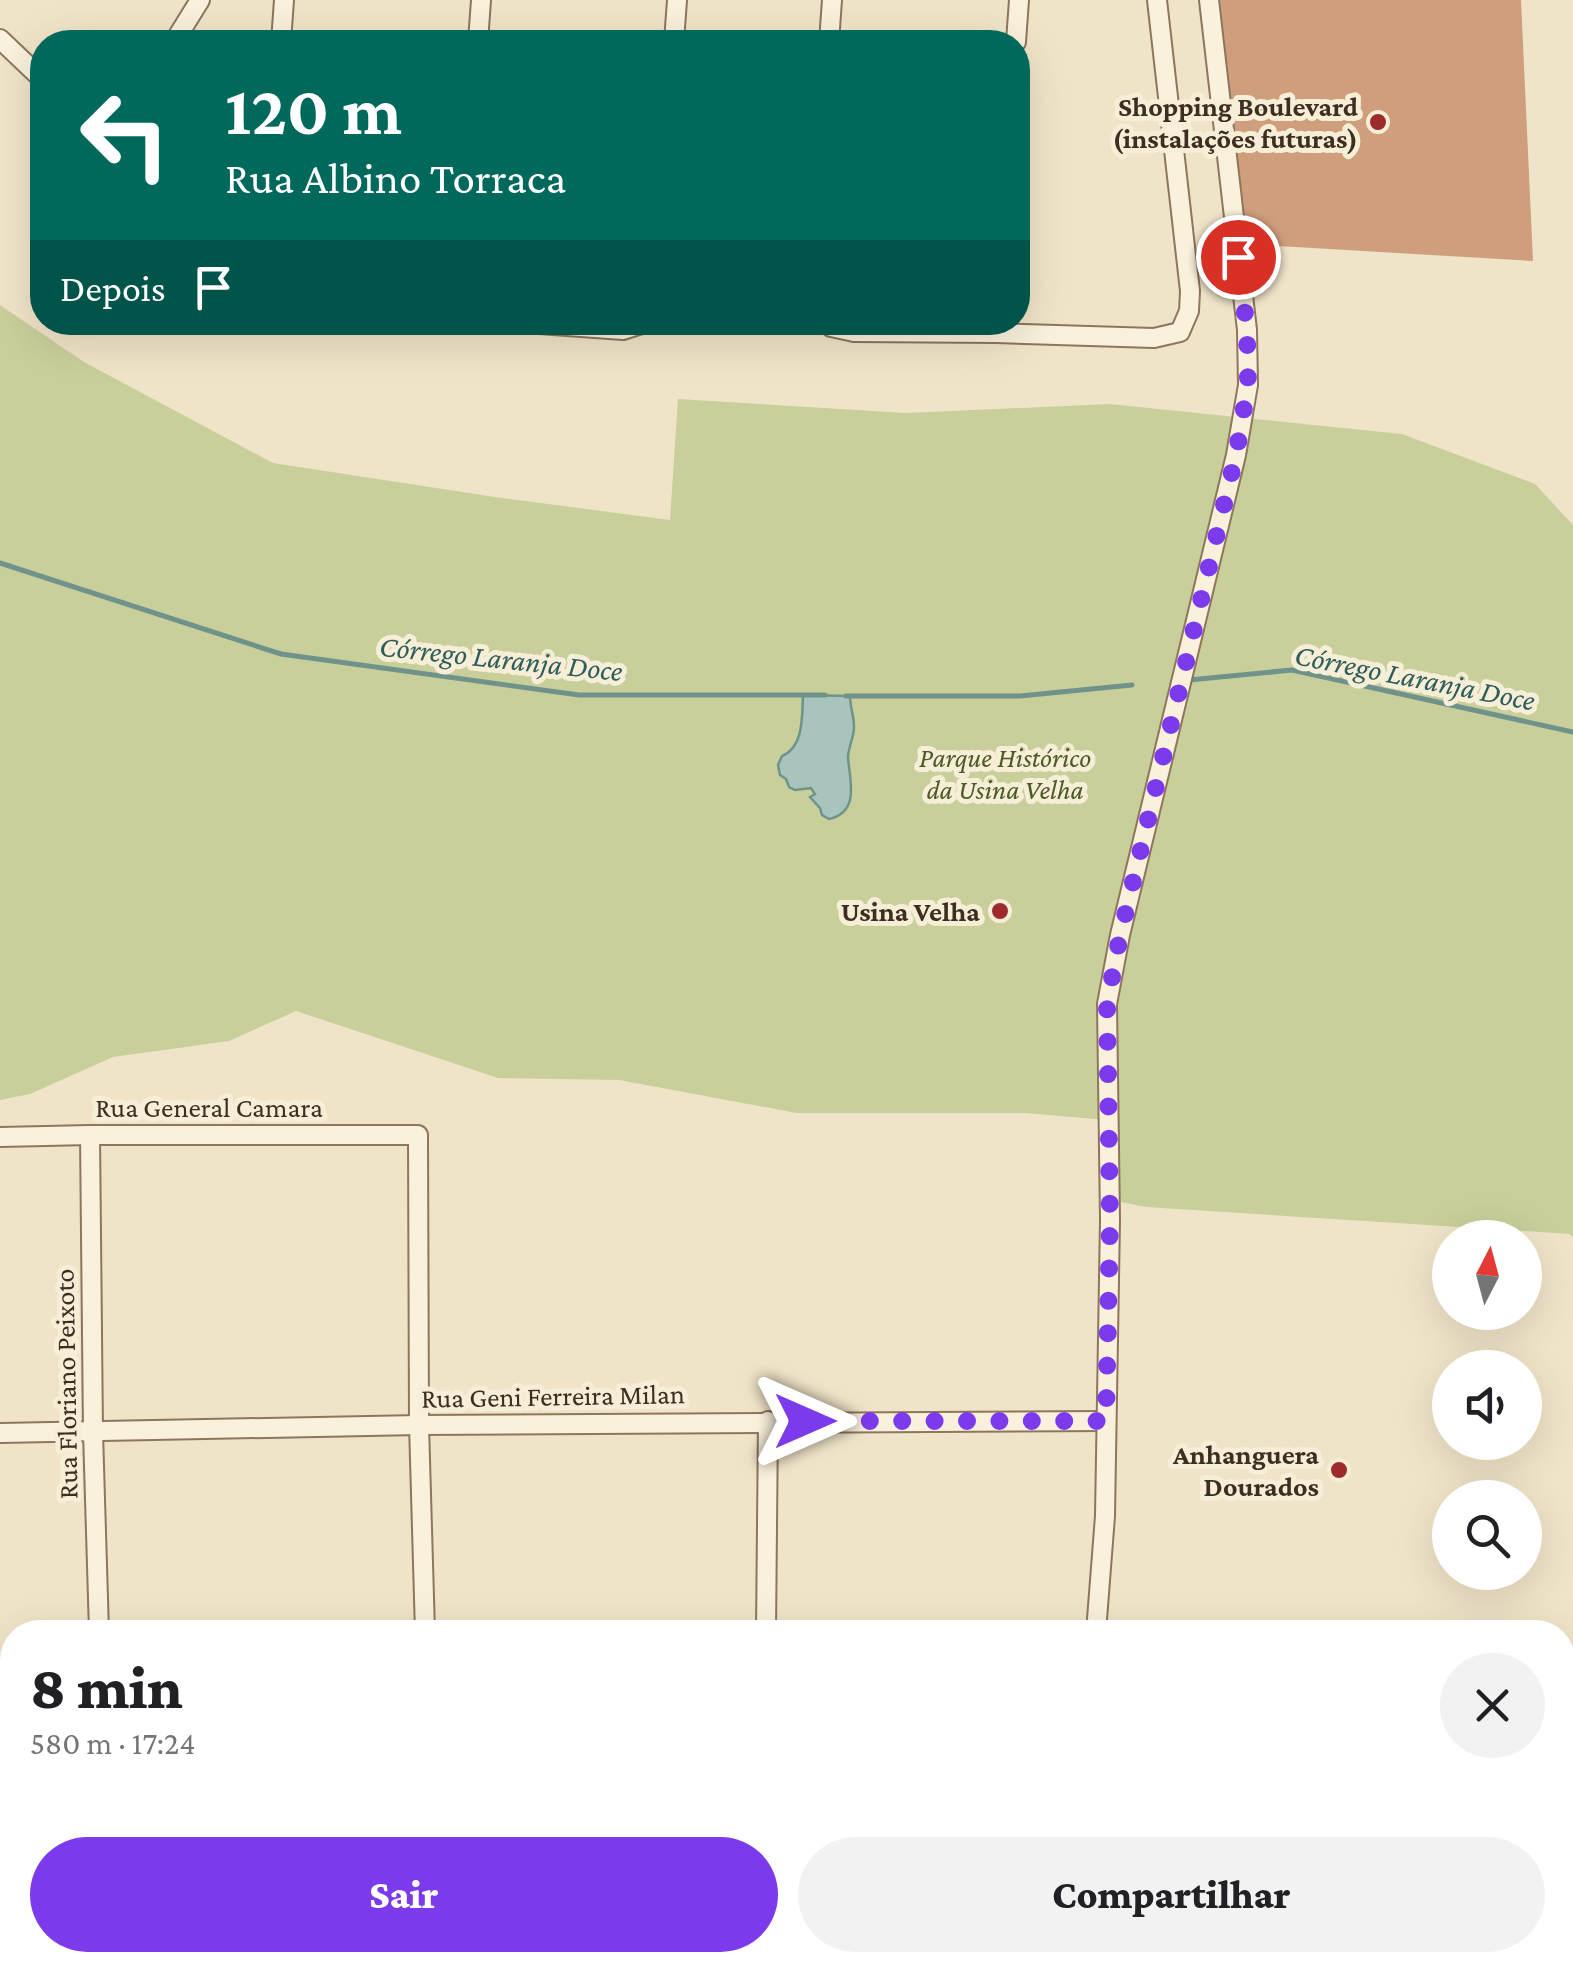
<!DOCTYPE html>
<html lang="pt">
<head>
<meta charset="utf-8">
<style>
  :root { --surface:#fff; --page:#f2f2f2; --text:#202124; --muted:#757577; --accent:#7c3aed }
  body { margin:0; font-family:"Crimson Pro",serif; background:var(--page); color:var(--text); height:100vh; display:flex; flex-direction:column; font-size:38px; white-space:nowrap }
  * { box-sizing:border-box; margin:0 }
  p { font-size:32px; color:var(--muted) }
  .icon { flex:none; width:55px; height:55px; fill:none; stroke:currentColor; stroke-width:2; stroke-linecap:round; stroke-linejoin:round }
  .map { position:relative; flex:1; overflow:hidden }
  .drawer { position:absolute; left:0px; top:1620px; width:1575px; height:352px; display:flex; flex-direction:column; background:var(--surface); border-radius:40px 40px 0 0; box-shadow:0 10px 40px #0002 }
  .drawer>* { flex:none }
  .guide { position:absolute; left:30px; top:30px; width:1000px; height:305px; border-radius:40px; box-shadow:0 10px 40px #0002; background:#00695c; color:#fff; overflow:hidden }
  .needle { width:65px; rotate:6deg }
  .fabs { position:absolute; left:1432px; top:1220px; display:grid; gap:20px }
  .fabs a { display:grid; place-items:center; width:110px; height:110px; border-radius:50%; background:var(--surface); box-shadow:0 10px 40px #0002; font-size:50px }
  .pin { position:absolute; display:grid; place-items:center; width:85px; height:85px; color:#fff; margin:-42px; border:5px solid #fff; border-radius:50%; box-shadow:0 2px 10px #0007 }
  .me { position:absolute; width:110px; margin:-55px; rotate:90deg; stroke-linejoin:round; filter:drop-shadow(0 0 8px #0008) }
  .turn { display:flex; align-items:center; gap:35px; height:210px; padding:0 30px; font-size:45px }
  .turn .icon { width:130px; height:130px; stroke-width:2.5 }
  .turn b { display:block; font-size:70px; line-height:85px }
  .then { display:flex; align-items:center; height:95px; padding:0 30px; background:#0003; gap:20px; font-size:38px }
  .round { display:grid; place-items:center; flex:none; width:105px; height:105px; border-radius:52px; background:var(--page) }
  .head { display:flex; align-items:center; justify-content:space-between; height:170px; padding:0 30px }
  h1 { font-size:60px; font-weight:800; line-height:75px }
  .primary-button { display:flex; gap:20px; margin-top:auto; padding:20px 30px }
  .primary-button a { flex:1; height:115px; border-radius:60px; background:var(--accent); color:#fff; font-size:40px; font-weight:800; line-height:115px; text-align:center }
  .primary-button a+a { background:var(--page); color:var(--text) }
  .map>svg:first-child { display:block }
</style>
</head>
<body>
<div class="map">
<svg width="1573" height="1972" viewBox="0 0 1573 1972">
  <rect width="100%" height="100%" fill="#f0e4c8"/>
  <!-- green -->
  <path fill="#c9cf9b" d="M0 305 84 362 273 463 495 497 670 520 678 399 906 413 1110 404 1402 434 1535 484 1573 525V1237L1570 1234 1146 1207 1110 1200 1107 1120 1025 1113H797L619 1080 498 1078 296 1011 229 1041 113 1057 30 1094 0 1100Z"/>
  <!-- water -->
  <path fill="#a9c4bc" stroke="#6f938a" stroke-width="2.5" d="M803 695 850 696C850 707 854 716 854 727 854 738 848 747 848 758 850 781 860 812 829 819L822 815 820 808 810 797 815 794 811 788 795 790 789 787 786 779 780 775 778 765 782 756C804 747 802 716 803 695Z"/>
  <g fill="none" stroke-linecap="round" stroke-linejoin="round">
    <!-- stream -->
    <g stroke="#6f938a" stroke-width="5">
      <path d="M0 563 281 654 579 695H825"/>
      <path d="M1189 680 1292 670 1573 732"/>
      <path d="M846 696H1020L1132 685"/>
    </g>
  </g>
  <!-- building -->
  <path fill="#cf9f7d" d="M1215 0H1521L1533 261 1243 244Z"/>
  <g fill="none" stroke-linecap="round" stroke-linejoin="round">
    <defs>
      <g id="minor">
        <path d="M0 39 42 79"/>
        <path d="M174 42 200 0"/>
        <path d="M281 42 284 0"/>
        <path d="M478 42 481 0"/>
        <path d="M674 42 677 0"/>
        <path d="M829 42 832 0"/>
        <path d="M1016 42 1019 0"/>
        <path d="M511 322 623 330 648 322"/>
        <path d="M828 322 831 327 854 332 996 333 1154 338 1180 332 1189 311 1190 291 1157 0"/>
        <path d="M90 1135 93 1432 99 1632"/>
        <path d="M0 1137 90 1135H418L419 1425 425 1632"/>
        <path d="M0 1433 419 1425 1106 1421"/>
        <path d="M766 1632 768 1421"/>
        <path d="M1096 1632 1105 1516 1110 1220 1107 1004 1120 935 1236 455 1248 385 1247 330 1209 0"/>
        <path d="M1562 1716H1573"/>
        <path d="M0 1738 12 1739"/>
        <path d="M1097 1960 1098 1972"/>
        <path d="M100 1972V1960"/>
        <path d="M425 1972 426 1960"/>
        <path d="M764 1972V1960"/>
        <path d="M1448 1972 1449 1960"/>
      </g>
    </defs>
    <!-- minor casing -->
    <use href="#minor" stroke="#8d765c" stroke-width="22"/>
    <!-- minor -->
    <use href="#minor" stroke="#faf1dc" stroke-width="18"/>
  </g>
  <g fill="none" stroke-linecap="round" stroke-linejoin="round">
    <!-- route -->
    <path stroke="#7c3aed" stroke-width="18" stroke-dasharray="0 32.4" d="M805 1421H1106L1110 1220 1107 1004 1120 936 1236 455 1248 385 1247 330 1238 257"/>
  </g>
  <!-- markers -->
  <g fill="#9e2a2b" stroke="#f7eed8" stroke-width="4">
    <circle cx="1378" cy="122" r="10"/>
    <circle cx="1000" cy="911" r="10"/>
    <circle cx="1339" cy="1470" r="10"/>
  </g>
  <g text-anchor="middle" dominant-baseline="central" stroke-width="10" stroke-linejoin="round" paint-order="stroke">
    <!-- poi labels -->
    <g font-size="28" font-weight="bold" fill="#3d2e20" stroke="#f7eed8" text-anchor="end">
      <text x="1358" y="106">Shopping Boulevard<tspan x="1358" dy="32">(instalações futuras)</tspan></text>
      <text x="980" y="911">Usina Velha</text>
      <text x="1319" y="1454">Anhanguera<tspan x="1319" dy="32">Dourados</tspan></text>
    </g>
    <!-- park labels -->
    <g font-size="28" font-style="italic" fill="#4d5a26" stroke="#f7eed8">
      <text x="1005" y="757">Parque Histórico<tspan x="1005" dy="32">da Usina Velha</tspan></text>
    </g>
    <!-- street labels -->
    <g font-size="28" fill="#3d2e20" stroke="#f7eed8">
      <text x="209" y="1107">Rua General Camara</text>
      <text transform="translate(66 1384) rotate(-91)">Rua Floriano Peixoto</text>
      <text transform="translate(553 1396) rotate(-1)">Rua Geni Ferreira Milan</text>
    </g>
    <!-- water labels -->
    <g font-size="30" font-style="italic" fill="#2f5d5a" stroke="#f7eed8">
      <text transform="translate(501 658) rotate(6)">Córrego Laranja Doce</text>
      <text transform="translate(1415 677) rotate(11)">Córrego Laranja Doce</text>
    </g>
  </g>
</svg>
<div class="fabs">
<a><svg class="needle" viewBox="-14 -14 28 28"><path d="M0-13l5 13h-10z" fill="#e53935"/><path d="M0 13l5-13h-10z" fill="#757577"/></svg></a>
<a><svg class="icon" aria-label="sound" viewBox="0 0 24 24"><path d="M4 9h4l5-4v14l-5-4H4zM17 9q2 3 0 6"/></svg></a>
<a><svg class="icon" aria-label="search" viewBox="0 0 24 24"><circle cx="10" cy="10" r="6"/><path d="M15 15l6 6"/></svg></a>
</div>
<div class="pin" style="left:1238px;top:257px;background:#d93025"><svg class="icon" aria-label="arrive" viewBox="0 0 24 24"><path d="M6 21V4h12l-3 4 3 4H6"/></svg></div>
<svg class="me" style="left:805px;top:1421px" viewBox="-20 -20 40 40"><path d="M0-17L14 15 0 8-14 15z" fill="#7c3aed" stroke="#fff" stroke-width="4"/></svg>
<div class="guide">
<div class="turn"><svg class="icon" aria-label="left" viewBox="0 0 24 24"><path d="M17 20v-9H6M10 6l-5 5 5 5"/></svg><div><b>120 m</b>Rua Albino Torraca</div></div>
<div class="then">Depois<svg class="icon" aria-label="arrive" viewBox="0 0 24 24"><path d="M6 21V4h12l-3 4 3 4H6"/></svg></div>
</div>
<section class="drawer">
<div class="head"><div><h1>8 min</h1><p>580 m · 17:24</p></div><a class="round"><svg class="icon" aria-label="close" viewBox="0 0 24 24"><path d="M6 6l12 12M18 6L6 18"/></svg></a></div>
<div class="primary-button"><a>Sair</a><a>Compartilhar</a></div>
</section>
</div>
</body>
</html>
